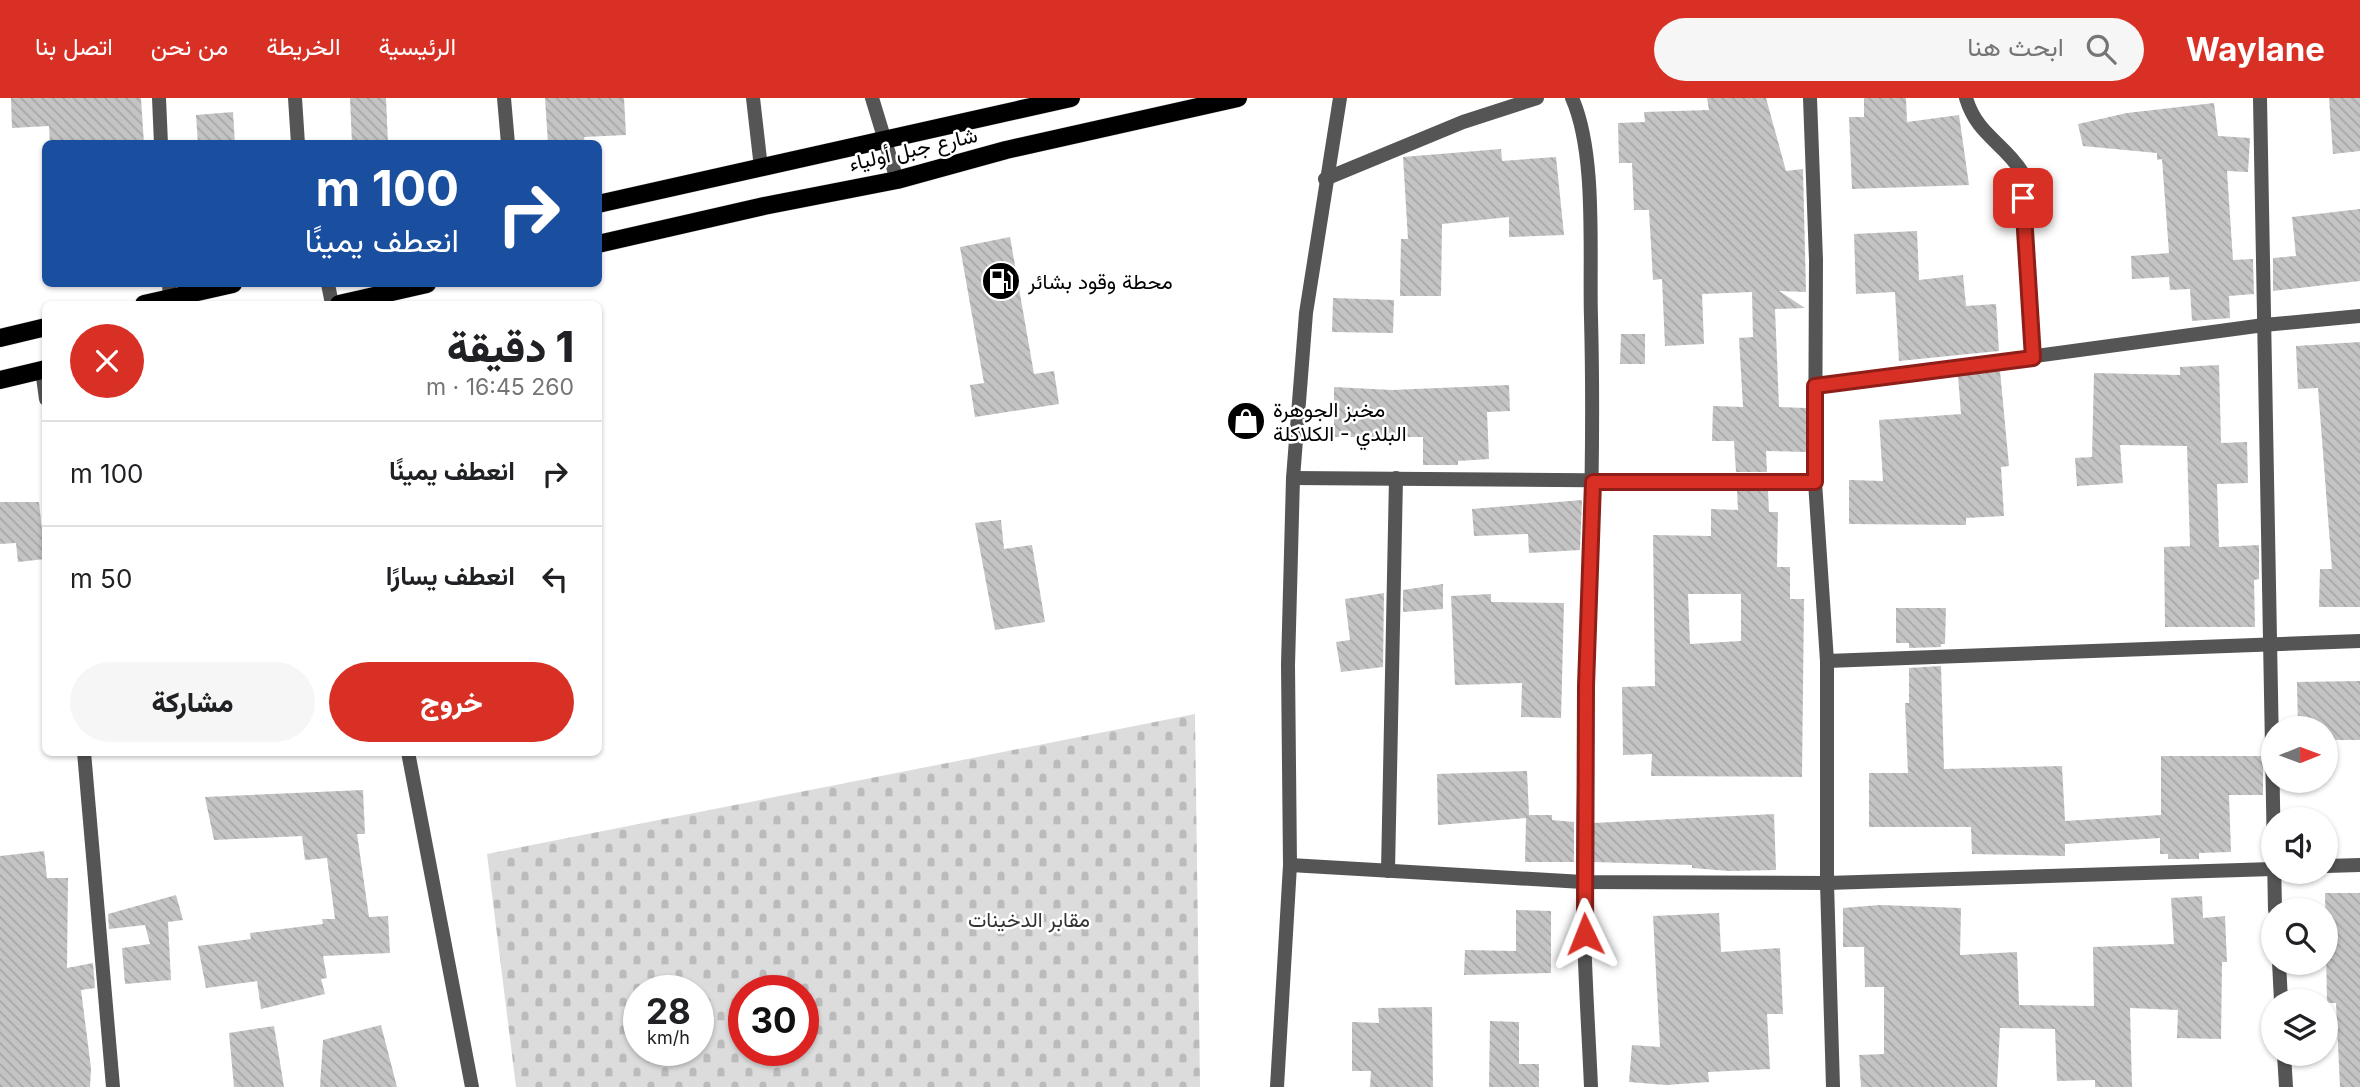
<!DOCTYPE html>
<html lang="ar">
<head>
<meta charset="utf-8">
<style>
  :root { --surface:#fff; --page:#f6f6f6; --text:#202124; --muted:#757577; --line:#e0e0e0; --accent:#d93025 }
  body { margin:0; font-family:Inter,Vazirmatn,sans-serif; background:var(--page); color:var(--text); direction:rtl; height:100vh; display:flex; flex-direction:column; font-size:26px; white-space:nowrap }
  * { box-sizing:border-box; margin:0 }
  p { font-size:23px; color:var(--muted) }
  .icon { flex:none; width:38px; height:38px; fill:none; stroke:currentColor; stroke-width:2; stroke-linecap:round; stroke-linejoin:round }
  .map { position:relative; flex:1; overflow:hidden; direction:ltr }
  .panel { position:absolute; left:42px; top:203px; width:560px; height:455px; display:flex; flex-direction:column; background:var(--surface); border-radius:10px; box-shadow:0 2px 5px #0004; direction:rtl }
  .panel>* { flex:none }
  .banner { position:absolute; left:42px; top:42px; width:560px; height:147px; border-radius:10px; box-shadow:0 2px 5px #0004; direction:rtl; background:#1a4fa0; color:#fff; overflow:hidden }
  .needle { width:46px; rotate:89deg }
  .controls { position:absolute; left:2261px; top:618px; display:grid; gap:14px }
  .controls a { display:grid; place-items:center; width:77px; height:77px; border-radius:50%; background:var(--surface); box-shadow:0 2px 5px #0004; font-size:35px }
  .speed { position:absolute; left:623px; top:877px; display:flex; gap:14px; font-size:35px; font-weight:700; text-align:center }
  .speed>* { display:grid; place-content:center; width:91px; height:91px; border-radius:50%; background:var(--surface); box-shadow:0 2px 5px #0004; line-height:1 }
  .speed small { font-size:18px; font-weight:400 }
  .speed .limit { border:10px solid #d22; background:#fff; color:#111 }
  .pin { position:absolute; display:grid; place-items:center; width:60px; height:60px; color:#fff; margin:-30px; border-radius:14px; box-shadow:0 4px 10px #0006 }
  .me { position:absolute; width:77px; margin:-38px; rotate:358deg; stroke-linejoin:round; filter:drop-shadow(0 0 5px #0008) }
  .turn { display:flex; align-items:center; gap:24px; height:147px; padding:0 28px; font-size:32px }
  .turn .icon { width:91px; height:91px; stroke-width:2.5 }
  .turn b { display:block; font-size:49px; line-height:60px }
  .round { display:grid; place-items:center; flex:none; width:74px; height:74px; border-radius:37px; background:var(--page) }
  .headline { display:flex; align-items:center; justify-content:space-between; height:119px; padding:0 28px }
  h1 { font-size:42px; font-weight:800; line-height:52px }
  .cta { display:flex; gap:14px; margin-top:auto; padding:14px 28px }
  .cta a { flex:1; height:80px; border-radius:42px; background:var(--accent); color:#fff; font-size:28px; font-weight:800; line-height:80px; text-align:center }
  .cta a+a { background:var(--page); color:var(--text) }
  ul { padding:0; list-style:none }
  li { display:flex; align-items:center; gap:21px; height:105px; padding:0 28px; border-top:2px solid var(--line) }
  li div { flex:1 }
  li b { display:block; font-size:26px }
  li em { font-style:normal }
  header { display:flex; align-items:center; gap:42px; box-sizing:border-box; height:98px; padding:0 35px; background:var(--accent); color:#fff }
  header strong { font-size:33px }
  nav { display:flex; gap:38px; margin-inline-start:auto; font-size:24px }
  .search { width:490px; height:63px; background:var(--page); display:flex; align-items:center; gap:18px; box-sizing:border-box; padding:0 24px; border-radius:38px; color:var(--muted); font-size:26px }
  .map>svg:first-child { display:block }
</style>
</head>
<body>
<header>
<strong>Waylane</strong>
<div class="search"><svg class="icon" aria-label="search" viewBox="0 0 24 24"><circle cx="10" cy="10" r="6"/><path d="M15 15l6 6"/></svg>ابحث هنا</div>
<nav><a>الرئيسية</a><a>الخريطة</a><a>من نحن</a><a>اتصل بنا</a></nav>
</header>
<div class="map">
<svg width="2360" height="989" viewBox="0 0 2360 989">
  <defs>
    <pattern id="cemetery-stones" width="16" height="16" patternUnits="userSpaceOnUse" patternTransform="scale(1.75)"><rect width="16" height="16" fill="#dcdcdc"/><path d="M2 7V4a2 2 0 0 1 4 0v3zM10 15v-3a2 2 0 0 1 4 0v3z" fill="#bbb"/></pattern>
    <pattern id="building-back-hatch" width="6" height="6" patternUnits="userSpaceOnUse" patternTransform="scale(1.75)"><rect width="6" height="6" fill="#c4c4c4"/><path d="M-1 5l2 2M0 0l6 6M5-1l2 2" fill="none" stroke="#a7a7a7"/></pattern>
  </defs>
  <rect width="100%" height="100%" fill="#fff"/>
  <!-- cemetery -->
  <path fill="url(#cemetery-stones)" fill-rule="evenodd" d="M1195 616 1200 989H516L487 756ZM639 892H698V952H639ZM803 892V952H744V892Z"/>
  <!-- building -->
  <g fill="url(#building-back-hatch)" fill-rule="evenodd">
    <path d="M11 0H141L144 46H50L49 28 12 30Z"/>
    <path d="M350 0H386L388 46H352Z"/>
    <path d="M545 0H624L626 37 584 39 585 46H548Z"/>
    <path d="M1707 0H1766L1786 73 1803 71 1806 194 1779 193 1805 210 1775 211 1779 309 1806 310V354L1766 353 1767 374H1736L1734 343H1712L1713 308 1743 309 1739 240 1753 239 1752 194 1702 196 1704 246 1665 248 1662 181 1653 182 1649 112H1634L1632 65H1619L1618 25 1645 24 1644 14 1709 12Z"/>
    <path d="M1864 0H1906L1907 24 1959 17 1969 87 1852 91 1849 19H1864Z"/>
    <path d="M2329 0H2360V53L2333 56Z"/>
    <path d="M2214 5 2218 38 2250 40 2248 74 2227 73 2233 162 2253 161 2254 196 2229 198 2230 220 2192 223 2190 191 2170 192 2169 179 2132 181 2131 158 2169 155 2162 61 2157 62V55L2083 48 2078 26 2127 15Z"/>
    <path d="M233 14 235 46H198L196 17Z"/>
    <path d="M1501 51 1502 63 1556 59 1564 137 1509 139V119L1442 126 1441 198H1400L1401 141H1408L1403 59Z"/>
    <path d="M2360 111V183L2273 193V160L2296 158 2292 119Z"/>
    <path d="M1917 133 1919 182 1963 177 1966 208 1996 206 1999 253 1899 263 1895 194 1856 196 1854 136Z"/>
    <path d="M1010 139 1034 276 1054 273 1059 306 975 319 970 287 984 285 960 149Z"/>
    <path d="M1333 200 1394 202 1393 235 1332 234Z"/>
    <path d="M1621 236H1645V266H1620Z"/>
    <path d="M2360 244V509H2319L2320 471H2332L2318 290 2298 291 2296 248Z"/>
    <path d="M2219 267 2221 345 2247 344 2248 385 2217 386 2219 449 2259 447V481L2254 482 2255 529H2165L2164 449 2190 448 2187 348 2120 347 2123 385 2077 388 2075 360 2092 359 2094 275 2180 277V269Z"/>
    <path d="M2000 273 2009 368 2001 369 2004 418 1966 420V427L1849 426V382L1883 383 1879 322 1961 316 1958 278Z"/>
    <path d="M1509 287 1510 313 1487 314 1489 361 1458 363V367H1423V339H1334V289L1392 292Z"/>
    <path d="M1737 393H1768L1769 414H1778L1777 469H1790V501H1804L1802 679 1651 678 1652 656 1623 657 1622 589 1655 588 1653 437 1711 438V411L1738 412ZM1688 496H1741V543L1690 546Z"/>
    <path d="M1582 402 1580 452 1529 455 1528 436 1474 438 1472 411Z"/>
    <path d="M0 404H39L45 461 18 464 16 445 0 446Z"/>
    <path d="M1001 422 1004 451 1032 447 1045 524 995 532 975 425Z"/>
    <path d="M1443 486V511L1403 514V492Z"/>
    <path d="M1384 495 1383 569 1341 574 1336 544 1350 542 1345 501Z"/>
    <path d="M1491 496V504L1564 505 1561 620 1521 619 1522 585 1455 587 1451 498Z"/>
    <path d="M1896 510H1946L1945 546H1941V549L1909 550V545H1896Z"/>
    <path d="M1941 568 1944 671 2062 668 2065 723 2161 717V658H2263V697H2229L2231 754 2199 755V761H2168V756H2160V740L2065 746V758L1972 756 1971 729H1869V675H1908L1905 605H1909V570Z"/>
    <path d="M2360 583V642H2326V630H2298L2297 584Z"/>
    <path d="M1527 673 1529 717H1552V722L1574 724V764H1525L1526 720 1438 727 1437 676Z"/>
    <path d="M363 692 365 736H357L369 819 388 818 390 855 323 858 327 880 321 881 325 896 261 911 257 883 206 890 198 848 251 841 250 835 323 826 322 821H335L327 760 305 762 302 738 214 742 205 699Z"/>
    <path d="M1774 716 1776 772 1729 773 1692 770V767L1593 764V725Z"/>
    <path d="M44 753 47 780H68L67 870 93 865 95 890 81 892 91 970 90 989H0V758Z"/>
    <path d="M2325 795H2360V989H2340L2336 905H2327Z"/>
    <path d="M176 797 183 822 168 824 171 882 125 886 122 850 150 846 145 827 109 831 108 816Z"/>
    <path d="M2202 798 2203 820 2225 818 2227 864H2222L2221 941 2177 940 2178 912 2130 910 2132 989H2095V982L2057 983 2055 931 2000 930 1997 989H1861L1859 957 1884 956V889H1865L1864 849H1843V810L1880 807 1961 810 1960 857 2017 854 2019 907 2094 908 2093 849 2174 846 2171 800Z"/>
    <path d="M1516 812 1551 813V875L1464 877 1465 852 1516 853Z"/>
    <path d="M1719 815 1721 854 1780 850 1783 916H1767L1770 971 1708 974 1709 984 1666 987 1629 984 1632 947 1660 949 1653 818Z"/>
    <path d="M1432 909 1433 989H1370L1371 973H1352V924L1379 925 1378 910Z"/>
    <path d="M1490 923 1519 924V966H1539V989H1489Z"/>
    <path d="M381 927 397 989H320L323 942Z"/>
    <path d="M274 928 284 989H234L229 935Z"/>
  </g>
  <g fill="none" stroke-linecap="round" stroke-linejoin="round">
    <defs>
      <g id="primary">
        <path d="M598 106 1071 0"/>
        <path d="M598 146 764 108 897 82 1006 52 1238 0"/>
        <path d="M144 206 233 186"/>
        <path d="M339 206 427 186"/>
        <path d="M0 240 46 229"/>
        <path d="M0 282 46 271"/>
      </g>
    </defs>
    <!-- primary casing -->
    <use href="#primary" stroke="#dbdbdb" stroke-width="19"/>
    <!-- minor -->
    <g stroke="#555" stroke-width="14">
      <path d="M159 0 161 46"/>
      <path d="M295 0 298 46"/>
      <path d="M504 0 508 46"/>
      <path d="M753 0 761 70"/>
      <path d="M872 0 897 82"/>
      <path d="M1572 0C1597 56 1589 157 1591 220 1596 408 1583 595 1583 782 1583 851 1588 920 1591 989"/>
      <path d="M1810 0 1816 162 1815 384 1827 563V785L1833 989"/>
      <path d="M1966 0C1977 37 2003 44 2022 74L2033 260"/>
      <path d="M2260 0 2275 812"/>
      <path d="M1325 81 1463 24 1537 0"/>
      <path d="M169 186 170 201"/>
      <path d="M42 272 46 301"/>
      <path d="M1815 288 2264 227 2360 218"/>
      <path d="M1293 380 1815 384"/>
      <path d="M1827 563 2360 543"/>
      <path d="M84 654 113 989"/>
      <path d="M1290 767 1583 784 1827 785 2273 771"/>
      <path d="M2326 768 2360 767"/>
      <path d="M1388 773 1396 380"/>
      <path d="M2279 864 2281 903"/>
      <path d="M2284 956 2286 989"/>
      <path d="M1277 989 1290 767 1288 567 1293 380 1306 215 1340 0"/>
    </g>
    <!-- tertiary -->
    <g stroke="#555" stroke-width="14">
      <path d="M328 186 332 206"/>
      <path d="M408 654 472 989"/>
    </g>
    <!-- primary -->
    <use href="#primary" stroke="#000" stroke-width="18"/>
  </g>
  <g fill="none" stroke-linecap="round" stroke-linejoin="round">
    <defs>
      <path id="route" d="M1585 836 1586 588 1593 384H1815V288L2033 260 2023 100"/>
    </defs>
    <!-- route casing -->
    <use href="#route" stroke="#8d1f18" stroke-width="18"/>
    <!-- route -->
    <use href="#route" stroke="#d93025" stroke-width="12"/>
  </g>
  <!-- icons -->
  <defs>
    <symbol id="fuel-disc" viewBox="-11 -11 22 22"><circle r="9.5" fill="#000" stroke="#fff"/><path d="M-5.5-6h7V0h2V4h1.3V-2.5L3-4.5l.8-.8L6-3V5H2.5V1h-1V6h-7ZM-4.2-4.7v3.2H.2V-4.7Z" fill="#fff"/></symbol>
    <symbol id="shop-disc" viewBox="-11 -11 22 22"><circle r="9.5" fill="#000" stroke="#fff"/><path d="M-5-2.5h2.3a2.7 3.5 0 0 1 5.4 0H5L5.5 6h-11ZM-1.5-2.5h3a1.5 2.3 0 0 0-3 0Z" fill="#fff"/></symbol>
  </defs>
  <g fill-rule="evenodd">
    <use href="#fuel-disc" x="979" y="161" width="44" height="44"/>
    <use href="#shop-disc" x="1224" y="301" width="44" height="44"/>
  </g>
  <g text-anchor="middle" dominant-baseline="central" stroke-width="5" stroke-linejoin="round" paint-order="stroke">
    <!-- street labels -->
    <g font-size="21" fill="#000" stroke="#fff">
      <text transform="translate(913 51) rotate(-13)">شارع جبل أولياء</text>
    </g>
    <!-- poi labels -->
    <g font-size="21" fill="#000" stroke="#fff" text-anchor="start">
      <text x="1028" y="183">محطة وقود بشائر</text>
      <text x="1273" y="311">مخبز الجوهرة<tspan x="1273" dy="24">البلدي - الكلاكلة</tspan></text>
    </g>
    <!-- park labels -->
    <g font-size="21" fill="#333" stroke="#fff">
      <text x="1029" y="821">مقابر الدخينات</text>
    </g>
  </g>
</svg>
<div class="controls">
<a><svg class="needle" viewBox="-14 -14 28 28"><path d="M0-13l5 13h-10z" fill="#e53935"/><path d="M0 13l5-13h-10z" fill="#757577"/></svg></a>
<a><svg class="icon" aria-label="sound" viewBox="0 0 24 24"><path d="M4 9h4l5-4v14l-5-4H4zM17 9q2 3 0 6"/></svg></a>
<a><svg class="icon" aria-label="search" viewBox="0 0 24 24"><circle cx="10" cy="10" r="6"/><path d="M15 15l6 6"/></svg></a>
<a><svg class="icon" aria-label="layers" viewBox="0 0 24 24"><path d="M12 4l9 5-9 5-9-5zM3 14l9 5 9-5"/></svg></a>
</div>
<div class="speed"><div>28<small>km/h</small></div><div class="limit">30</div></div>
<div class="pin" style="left:2023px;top:100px;background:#d93025"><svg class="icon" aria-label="arrive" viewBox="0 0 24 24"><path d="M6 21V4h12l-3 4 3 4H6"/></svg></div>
<svg class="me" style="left:1585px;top:836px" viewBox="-20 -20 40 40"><path d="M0-17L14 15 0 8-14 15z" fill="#d93025" stroke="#fff" stroke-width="4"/></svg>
<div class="banner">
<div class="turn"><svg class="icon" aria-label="right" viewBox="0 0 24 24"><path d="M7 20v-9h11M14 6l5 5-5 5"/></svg><div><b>100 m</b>انعطف يمينًا</div></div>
</div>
<section class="panel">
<div class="headline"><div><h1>1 دقيقة</h1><p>260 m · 16:45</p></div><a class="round" style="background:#d93025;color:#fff"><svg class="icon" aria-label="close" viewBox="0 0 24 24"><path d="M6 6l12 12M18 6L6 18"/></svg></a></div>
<ul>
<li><svg class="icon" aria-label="right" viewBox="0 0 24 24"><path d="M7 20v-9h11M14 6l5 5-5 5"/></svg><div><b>انعطف يمينًا</b></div><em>100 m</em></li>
<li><svg class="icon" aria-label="left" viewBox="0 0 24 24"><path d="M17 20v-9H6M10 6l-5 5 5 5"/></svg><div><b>انعطف يسارًا</b></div><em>50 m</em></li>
</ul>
<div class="cta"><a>خروج</a><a>مشاركة</a></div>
</section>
</div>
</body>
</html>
